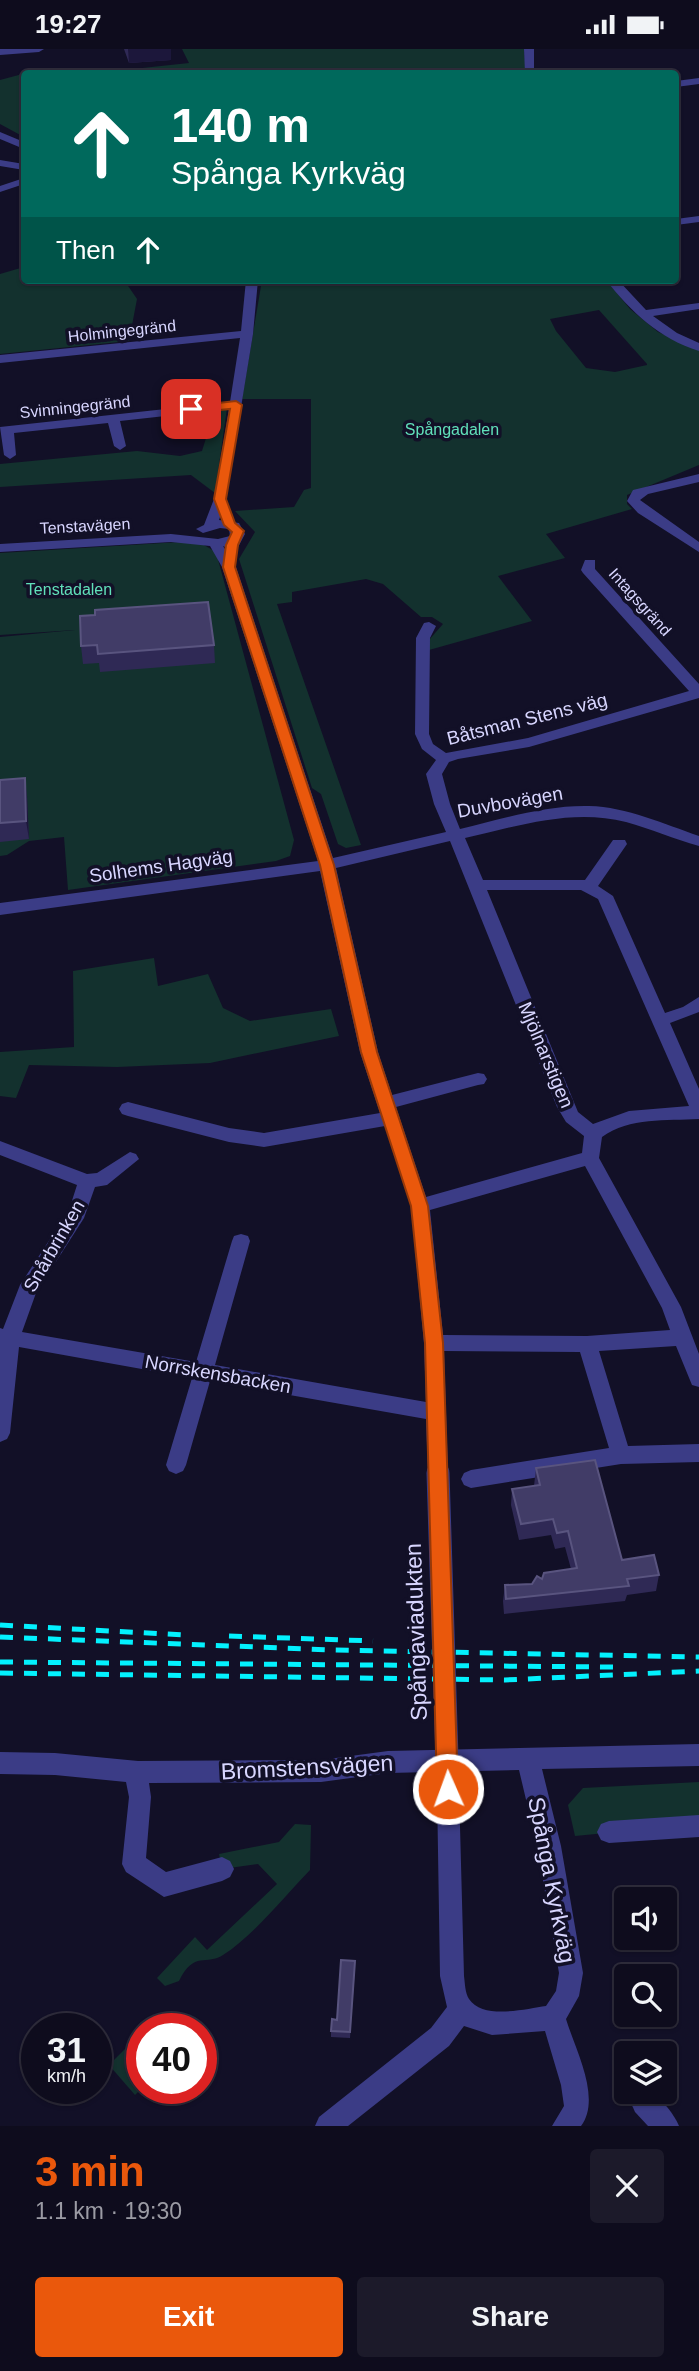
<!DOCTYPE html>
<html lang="en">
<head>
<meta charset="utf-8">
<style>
  :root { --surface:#0e0c1d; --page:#1c1a2a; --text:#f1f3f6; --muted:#9b9ba4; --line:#2e2c3b; --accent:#ea580c }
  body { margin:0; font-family:Helvetica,sans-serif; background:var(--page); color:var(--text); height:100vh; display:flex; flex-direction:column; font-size:26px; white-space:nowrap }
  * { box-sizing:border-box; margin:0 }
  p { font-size:23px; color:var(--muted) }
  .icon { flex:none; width:38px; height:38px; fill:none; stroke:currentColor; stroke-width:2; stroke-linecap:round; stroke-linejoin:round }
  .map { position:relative; height:2077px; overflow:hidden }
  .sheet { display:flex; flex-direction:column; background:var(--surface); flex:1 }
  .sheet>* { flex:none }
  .banner { position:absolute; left:21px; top:21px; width:658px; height:214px; border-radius:7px; box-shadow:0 2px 5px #0004,0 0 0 2px var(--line); background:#00695c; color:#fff; overflow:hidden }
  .fabs { position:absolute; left:614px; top:1838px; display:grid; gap:14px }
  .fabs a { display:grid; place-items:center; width:63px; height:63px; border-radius:7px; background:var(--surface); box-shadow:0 2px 5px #0004,0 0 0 2px var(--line); font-size:35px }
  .speed { position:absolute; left:21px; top:1964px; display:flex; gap:14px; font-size:35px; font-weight:700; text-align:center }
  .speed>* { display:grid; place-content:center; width:91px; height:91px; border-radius:50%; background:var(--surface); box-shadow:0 2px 5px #0004,0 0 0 2px var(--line); line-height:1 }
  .speed small { font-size:18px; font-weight:400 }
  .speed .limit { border:10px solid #d22; background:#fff; color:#111 }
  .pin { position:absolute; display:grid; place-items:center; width:60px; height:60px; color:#fff; margin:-30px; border-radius:14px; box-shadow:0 4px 10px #0006 }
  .me { position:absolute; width:77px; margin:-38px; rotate:358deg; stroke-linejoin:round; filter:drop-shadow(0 0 5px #0008) }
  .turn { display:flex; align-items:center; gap:24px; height:147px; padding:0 35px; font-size:32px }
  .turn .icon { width:91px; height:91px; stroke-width:2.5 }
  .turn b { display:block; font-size:49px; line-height:60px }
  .then { display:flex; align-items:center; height:66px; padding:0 35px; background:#0003; gap:14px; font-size:26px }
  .round { display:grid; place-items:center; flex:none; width:74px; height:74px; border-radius:7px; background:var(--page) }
  .summary { display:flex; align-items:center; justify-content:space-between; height:119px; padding:0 35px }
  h1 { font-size:42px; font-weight:700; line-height:52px; color:var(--accent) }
  .cta { display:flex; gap:14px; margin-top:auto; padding:14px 35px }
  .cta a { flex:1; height:80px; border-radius:7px; background:var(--accent); color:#fff; font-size:28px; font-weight:700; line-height:80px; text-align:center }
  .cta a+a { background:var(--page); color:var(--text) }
  .status { display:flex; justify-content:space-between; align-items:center; height:49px; padding:0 35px; background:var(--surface); direction:ltr }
  .status svg { height:19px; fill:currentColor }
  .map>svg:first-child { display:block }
</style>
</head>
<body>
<div class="status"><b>19:27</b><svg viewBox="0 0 49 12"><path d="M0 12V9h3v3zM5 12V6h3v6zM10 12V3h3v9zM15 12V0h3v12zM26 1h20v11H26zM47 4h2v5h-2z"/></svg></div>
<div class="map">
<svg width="699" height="2077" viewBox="0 0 699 2077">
  <rect width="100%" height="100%" fill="#121027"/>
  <!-- green -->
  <g fill="#13312e" fill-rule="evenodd">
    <path d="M182 0H524L526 24H220L197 19 175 24H136L133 20 189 14Z"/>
    <path d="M30 23 44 24H24V88L0 75V31Z"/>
    <path d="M24 218V231H124L137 250 129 292 0 305V225Z"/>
    <path d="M262 231H606L630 260 658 283 699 300V416L627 446V455L632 460 546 485 565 509 498 527 532 572 429 601 428 592 443 575 432 568H421L383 535 366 530 292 543V553L277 555 361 796 346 799 338 795 321 745 312 739 239 510 255 483 235 462 294 458 304 441 311 439V350H242ZM599 261 647 315V316L615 323 586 319 556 282 550 270Z"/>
    <path d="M227 359 215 444 191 426 0 438V415L137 402 180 407 202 402 207 386 194 374 190 365Z"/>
    <path d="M197 492 216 503 294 791 290 807 276 812 68 841 64 788 29 792 7 806 0 807V588L75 581 0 586V504Z"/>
    <path d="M154 909 158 937 208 925 223 959 250 972 331 960 339 987 210 1014 117 1018 29 1016 16 1049 0 1047V1003L74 998 73 922Z"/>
    <path d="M699 1733V1775L575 1787 568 1756 583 1739Z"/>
    <path d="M295 1775 311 1776 310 1821C285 1847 253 1887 223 1906 207 1917 194 1901 179 1932L165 1937 157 1929 195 1888 207 1901 277 1835 258 1815 222 1820 219 1805 279 1793Z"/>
    <path d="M142 1983V2039L135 2046 109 2016Z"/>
  </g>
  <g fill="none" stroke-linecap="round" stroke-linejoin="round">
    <!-- minor -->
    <g fill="#3b3c86" fill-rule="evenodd">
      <path d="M0 0H44L39 3 0 6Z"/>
      <path d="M524 0H534V24H525Z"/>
      <path d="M699 29V35L676 38V32Z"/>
      <path d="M0 83 24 93V100L0 90Z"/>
      <path d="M0 111 24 115V121L0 117Z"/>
      <path d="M24 129V135L0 143V137Z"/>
      <path d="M699 167V173L676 176V170Z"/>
      <path d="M246 231H258L253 285 226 450 219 471 239 474 245 485 237 500 232 501 223 497 236 518 333 809 446 783 434 755 426 725 436 711 422 700 415 685 416 589 424 574 429 573 436 577 430 589 429 685 433 695 446 704 528 689 689 642 583 524 581 521 585 511H595V520L699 635V649L529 698 458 710 449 713 442 725 450 755 460 780C502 770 545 756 589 757 627 758 664 775 699 787V797C674 790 651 780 626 773 572 759 518 777 465 789L483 831H585L613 791H625L627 795 598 837 613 847 665 964 683 958 699 948V963L670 974 699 1040V1070C666 1072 630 1068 602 1088L599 1109 681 1258 699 1305V1338L692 1336 676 1297 599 1302 628 1397 699 1395V1413L621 1415 471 1439 464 1436 461 1430 464 1424 471 1421 609 1399 580 1303 444 1302 448 1424 445 1430 438 1433 431 1430 428 1424 426 1370 210 1332 186 1416 183 1422 176 1425 169 1422 166 1416 192 1329 19 1298 10 1384 7 1390 0 1393V1279L3 1280 20 1236 69 1161 77 1136 0 1106V1092L87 1125 97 1124 130 1103 136 1105 139 1110 107 1136 95 1138 84 1169 36 1244 22 1283 196 1313 232 1192 234 1187 241 1185 248 1187 250 1192 215 1316 426 1353 424 1294 411 1157 385 1077 264 1098 229 1093 128 1067 122 1065 119 1060 122 1055 128 1053 229 1079 264 1084 380 1064 360 1003 320 822 0 866V854L318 812 222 518 210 497 171 493 0 503V495L171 485 218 490 230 487 229 480 220 479 203 484 196 480 204 476 214 450 229 360 120 372 126 397 120 401 114 397 108 374 14 384 16 406 10 410 4 406 0 378 230 353 240 289 0 314V306L241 282ZM450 792 557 1058 566 1073 584 1087 582 1104 426 1148 396 1058 478 1036 484 1035 487 1030 484 1025 478 1024 392 1046 378 1003 336 819ZM487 841H581L598 850 689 1057 629 1062 593 1075 578 1063ZM585 1117 662 1259 670 1281 587 1287 443 1286 430 1161Z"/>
      <path d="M606 231H618L646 261 699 254V260L653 267 677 284 699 294V302C660 290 630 262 606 231Z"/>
      <path d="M699 425V433L648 445 640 451 699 493V503L638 464 627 452 633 441Z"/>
      <path d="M699 1695V1717L542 1720 561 1797 583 1924 579 1947 566 1970C575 2000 602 2049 581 2077H552L564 2057 561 2036 545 1982 492 1986 464 1977 449 1997 348 2077H315L319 2068 431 1979 447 1958 440 1927 437 1740 440 1732 448 1729 456 1732 459 1740 464 1927C465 1934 465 1944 469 1950 483 1971 525 1960 546 1957L556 1942 559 1924 537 1797 519 1721 388 1724 321 1733 149 1734 151 1748 146 1809 166 1823 222 1808 230 1812 234 1820 230 1828 222 1832 164 1848 126 1823 122 1815 129 1748 126 1733 55 1726 0 1725V1703L55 1704 138 1712 321 1711 388 1702Z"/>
      <path d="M699 1766V1788L609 1794 601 1791 597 1783 601 1775 609 1772Z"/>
      <path d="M642 2042C658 2044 673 2063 679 2077H648L635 2063 631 2054 635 2045Z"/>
    </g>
    <!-- rail -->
    <g stroke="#03f1fe" stroke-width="5" stroke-dasharray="13 11" stroke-linecap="butt">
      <path d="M0 1576 184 1586"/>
      <path d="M229 1587 373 1592"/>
      <path d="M0 1588 333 1601 699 1608"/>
      <path d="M0 1613 615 1618"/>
      <path d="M0 1624 505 1631 699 1622"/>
    </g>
    <!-- minor-bridge -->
    <path stroke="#3b3c86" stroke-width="23" d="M438 1424 448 1740"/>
  </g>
  <!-- wall -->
  <g fill="#2f2955">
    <path d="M124 0H171V11L129 14Z"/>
    <path d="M80 567 214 596 215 614 100 623 99 614 83 615 81 597Z"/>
    <path d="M0 731 27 747 29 790 0 793Z"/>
    <path d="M536 1419 622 1511 659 1526 656 1542 627 1546 625 1552 504 1565 503 1552 505 1536 532 1535 542 1530 571 1520 565 1498 555 1500 551 1486 519 1491 511 1456 512 1440 534 1437Z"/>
    <path d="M355 1919 350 1989 331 1988V1982L337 1971Z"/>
  </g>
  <!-- shaded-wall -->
  <g fill="#1c173b">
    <path d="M128 0H171V11L129 14Z"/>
    <path d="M25 729 27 747 29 790 26 772Z"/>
  </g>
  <!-- building -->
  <g fill="#413c67" stroke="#59547f" stroke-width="2">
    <path d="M208 553 214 596 98 605 97 596 81 597 80 567 95 566V561Z"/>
    <path d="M25 729 26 772 0 774V731Z"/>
    <path d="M595 1411 622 1511 654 1506 659 1526 627 1530 629 1537 506 1550 505 1536 532 1535 537 1527 542 1530 544 1524 577 1519 568 1482 557 1484 553 1470 521 1475 512 1440 540 1436 536 1419Z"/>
    <path d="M341 1911 355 1912 350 1983 331 1982 332 1970 337 1971Z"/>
  </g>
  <!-- route -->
  <path fill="#ea580c" stroke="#983908" stroke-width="2" d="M236 352 242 356 226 450 235 474 244 482 238 496 235 518 334 816 377 1003 428 1157 443 1294 458 1740 455 1747 448 1750 440 1747 437 1740 425 1294 411 1157 361 1003 320 816 223 518 226 496 232 483 224 476 214 450 230 360 191 364 185 360 191 357Z"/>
  <g text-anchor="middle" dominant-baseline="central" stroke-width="7" stroke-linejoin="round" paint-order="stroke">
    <!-- far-street labels -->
    <g font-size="16" fill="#d8d6ff" stroke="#121027">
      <text transform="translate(122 282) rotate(-6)">Holmingegränd</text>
      <text transform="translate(75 358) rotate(-6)">Svinningegränd</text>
      <text transform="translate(85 477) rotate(-3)">Tenstavägen</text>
      <text transform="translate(640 553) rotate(48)">Intagsgränd</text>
    </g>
    <!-- far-park labels -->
    <g font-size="16" fill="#61e0ba" stroke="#121027">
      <text x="452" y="380">Spångadalen</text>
      <text x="69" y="540">Tenstadalen</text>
    </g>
    <!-- street labels -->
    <g font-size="19" fill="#d8d6ff" stroke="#121027">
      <text transform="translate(527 670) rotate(-14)">Båtsman Stens väg</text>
      <text transform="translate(510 753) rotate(-10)">Duvbovägen</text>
      <text transform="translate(161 817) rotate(-8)">Solhems Hagväg</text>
      <text transform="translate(546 1006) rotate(67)">Mjölnarstigen</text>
      <text transform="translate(54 1197) rotate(-60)">Snårbrinken</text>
      <text transform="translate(218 1325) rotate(10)">Norrskensbacken</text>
    </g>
    <!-- near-street labels -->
    <g font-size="23" fill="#d8d6ff" stroke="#121027">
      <text transform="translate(416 1583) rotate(-92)">Spångaviadukten</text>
      <text transform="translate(307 1718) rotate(-3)">Bromstensvägen</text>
      <text transform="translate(552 1831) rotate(79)">Spånga Kyrkväg</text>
    </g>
  </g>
</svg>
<div class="fabs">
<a><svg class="icon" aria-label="sound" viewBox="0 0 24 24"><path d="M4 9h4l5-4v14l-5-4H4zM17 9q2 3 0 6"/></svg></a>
<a><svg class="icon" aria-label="search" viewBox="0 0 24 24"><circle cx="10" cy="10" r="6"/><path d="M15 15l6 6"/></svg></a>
<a><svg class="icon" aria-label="layers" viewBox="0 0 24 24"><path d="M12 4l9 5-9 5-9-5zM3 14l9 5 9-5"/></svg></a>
</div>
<div class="speed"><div>31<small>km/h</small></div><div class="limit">40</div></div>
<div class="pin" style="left:191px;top:360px;background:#d93025"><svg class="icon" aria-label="arrive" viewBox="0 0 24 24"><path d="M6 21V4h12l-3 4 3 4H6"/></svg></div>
<svg class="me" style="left:448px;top:1740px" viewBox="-20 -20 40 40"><circle r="17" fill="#ea580c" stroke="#fff" stroke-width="3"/><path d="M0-11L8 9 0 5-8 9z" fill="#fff"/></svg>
<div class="banner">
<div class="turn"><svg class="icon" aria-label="ahead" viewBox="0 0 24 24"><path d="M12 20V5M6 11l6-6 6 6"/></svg><div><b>140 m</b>Spånga Kyrkväg</div></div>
<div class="then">Then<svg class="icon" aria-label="ahead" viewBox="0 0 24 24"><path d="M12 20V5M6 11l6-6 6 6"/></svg></div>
</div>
</div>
<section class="sheet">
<div class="summary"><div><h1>3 min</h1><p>1.1 km · 19:30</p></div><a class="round"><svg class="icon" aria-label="close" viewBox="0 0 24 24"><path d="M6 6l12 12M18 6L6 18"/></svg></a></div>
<div class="cta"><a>Exit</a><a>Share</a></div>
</section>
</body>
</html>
